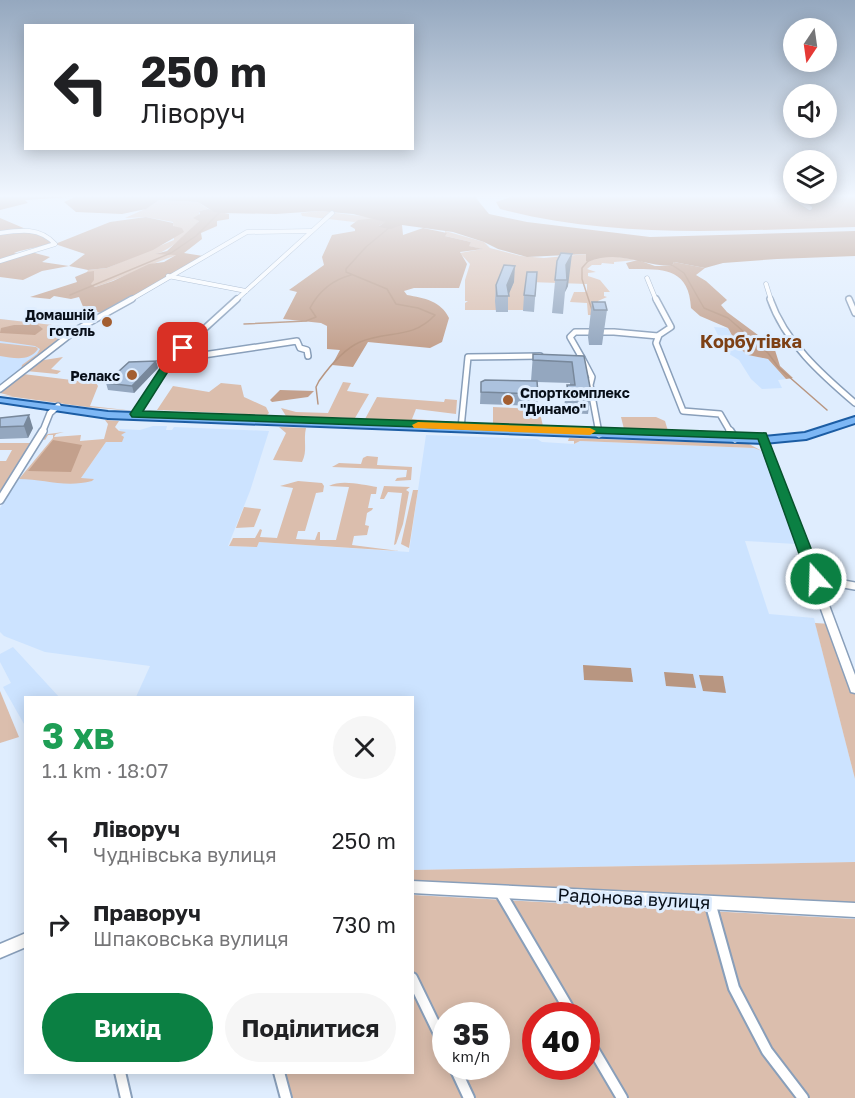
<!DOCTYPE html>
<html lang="uk">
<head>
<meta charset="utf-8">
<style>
  :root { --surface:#fff; --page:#f6f6f6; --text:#202124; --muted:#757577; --accent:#0b8043 }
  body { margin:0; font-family:"Golos Text",sans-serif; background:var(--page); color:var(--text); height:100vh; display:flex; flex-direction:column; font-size:22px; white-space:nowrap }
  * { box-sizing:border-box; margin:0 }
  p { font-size:20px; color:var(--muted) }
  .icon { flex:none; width:33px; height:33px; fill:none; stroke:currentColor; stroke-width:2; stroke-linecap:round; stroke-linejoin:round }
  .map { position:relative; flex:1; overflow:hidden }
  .sheet { position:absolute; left:24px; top:696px; width:390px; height:378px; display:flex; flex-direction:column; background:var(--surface); border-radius:0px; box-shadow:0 3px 15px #0003 }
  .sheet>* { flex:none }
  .top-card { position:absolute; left:24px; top:24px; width:390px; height:126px; border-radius:0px; box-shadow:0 3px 15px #0003; background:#fff; color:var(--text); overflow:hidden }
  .needle { width:39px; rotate:193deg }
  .controls { position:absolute; left:783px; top:18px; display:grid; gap:12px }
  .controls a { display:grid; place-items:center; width:54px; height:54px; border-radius:50%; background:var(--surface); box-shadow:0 3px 15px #0003; font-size:30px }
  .speed { position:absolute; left:432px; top:1002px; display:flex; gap:12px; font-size:30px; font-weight:700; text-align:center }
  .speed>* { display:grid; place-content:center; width:78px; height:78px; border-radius:50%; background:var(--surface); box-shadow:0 3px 15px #0003; line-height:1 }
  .speed small { font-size:15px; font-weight:400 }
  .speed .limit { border:9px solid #d22; background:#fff; color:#111 }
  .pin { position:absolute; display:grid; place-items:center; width:51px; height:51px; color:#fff; margin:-26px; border-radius:12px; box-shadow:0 3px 9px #0006 }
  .me { position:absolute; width:66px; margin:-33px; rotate:340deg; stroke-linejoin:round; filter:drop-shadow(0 0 4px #0008) }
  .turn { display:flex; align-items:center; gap:21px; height:126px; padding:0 18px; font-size:27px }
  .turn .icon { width:78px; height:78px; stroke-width:2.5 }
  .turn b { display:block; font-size:42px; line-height:51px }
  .round { display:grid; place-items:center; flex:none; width:63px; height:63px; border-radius:32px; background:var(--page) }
  .overview { display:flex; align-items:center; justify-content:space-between; height:102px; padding:0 18px }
  h1 { font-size:36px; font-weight:700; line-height:45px; color:#1e9e55 }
  .button { display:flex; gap:12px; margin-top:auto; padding:12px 18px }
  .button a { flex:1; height:69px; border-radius:36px; background:var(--accent); color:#fff; font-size:24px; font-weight:700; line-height:69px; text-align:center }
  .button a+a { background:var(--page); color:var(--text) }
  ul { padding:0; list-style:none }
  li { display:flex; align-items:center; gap:18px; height:84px; padding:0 18px }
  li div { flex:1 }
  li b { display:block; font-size:22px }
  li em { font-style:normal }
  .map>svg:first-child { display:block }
</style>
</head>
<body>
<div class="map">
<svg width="855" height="1098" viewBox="0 0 855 1098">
  <rect width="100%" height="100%" fill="#dfedfe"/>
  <!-- built -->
  <g fill="#cce3ff">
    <path d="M0 319 70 327 66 330 70 331 0 387Z"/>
    <path d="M714 327 728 328 739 348 748 355 768 359 786 379 778 380 782 388 762 389 751 379 739 360 726 352Z"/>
    <path d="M153 426H167L166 430H172L174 427 269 431 250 491 228 546 257 547 259 542 409 552 426 435 537 439 542 442 574 444 580 441 754 448 762 451 796 544 745 541 769 614 814 618 855 779V862L413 870 412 698 136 697 150 666 45 652 4 636 0 632V508L19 479 81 478 106 442H113L120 429 140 430Z"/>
    <path d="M13 647 59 697 26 698 24 724 3 687 11 683 0 662V654Z"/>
  </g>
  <!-- green -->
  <g fill="#dbbead" fill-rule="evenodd">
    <path d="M159 200 198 202 208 209 199 211V221C186 234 173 249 156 254L183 253C153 262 126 277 95 287L90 284 94 272H87L88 270 107 268 174 240 173 222 146 217 125 218 145 209Z"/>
    <path d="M319 211 377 218 354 222 302 216 301 213Z"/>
    <path d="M445 231 484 242 490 248 521 256 544 258 587 254V262L605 255 638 260 614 262V264L602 263 601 265H592L587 269 596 272 588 273V276L600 280 610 292H604V296L607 297 598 301 601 315H588L587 303 570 302 574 292H587V284L530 282 525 310H465V303L468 301H465V280L470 264 460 253 482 249 468 246 471 242 445 236Z"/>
    <path d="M0 319 70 327 66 330 70 331 21 370 22 365 37 354 40 349 35 346 0 341Z"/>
    <path d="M0 343 36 347 38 349C29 362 14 358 0 356Z"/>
    <path d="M63 357 51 369 61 371 57 374 26 371 38 361Z"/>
    <path d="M23 374 96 383 98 386 90 406 135 411 87 407 0 395 12 396 0 393V391Z"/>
    <path d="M343 382 351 383 347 391 369 394 355 418 286 416 281 408 296 412 328 413Z"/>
    <path d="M221 383 241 385 244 397 266 407 269 413 267 415 157 410 173 386 209 392Z"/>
    <path d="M377 397 444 402 445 399 457 400 456 414 416 409 412 419 458 422 365 419Z"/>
    <path d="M493 407 539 409 543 426 493 424Z"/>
    <path d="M621 417H656L665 421 668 431 624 429Z"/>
    <path d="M105 420 119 421 115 427 119 431 126 432 121 435 124 437 122 442H106L81 478 94 479 92 481C65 488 44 479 19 479L53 438V435H48L45 440 41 438 48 434 64 432 56 434 54 437 81 435 80 441 104 439 108 424Z"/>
    <path d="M279 427 306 428C303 440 308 451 302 462L273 460 286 433Z"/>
    <path d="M569 438 749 444 762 451 754 448 580 441 574 444V441H568Z"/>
    <path d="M0 443H32L0 496V461H6L12 450H0Z"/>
    <path d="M367 456 378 457 377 465 412 467 411 480 395 481 397 478 406 477 407 470 332 467 339 463 361 464 363 458Z"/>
    <path d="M298 481 322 483 324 486 323 492 316 493 305 531H298L296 539 315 540 318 532H320V540H336L349 487 329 486C341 479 364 485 377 487L376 494H371L368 508H373L372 510 367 513 365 525 369 526 367 535 354 536 352 545 399 551 259 542 257 547 229 546 233 538H255L260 529 262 530 260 537 277 538 293 488 280 486Z"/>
    <path d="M384 486 410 487 406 490 409 492 403 524 396 544 394 545 402 493 388 492 384 499H380Z"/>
    <path d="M413 490H418L409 548 401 544Z"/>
    <path d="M244 507 261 509 254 527 236 528Z"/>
    <path d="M815 623 831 624 855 691V779Z"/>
    <path d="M0 691 19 737 0 743Z"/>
    <path d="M855 862V910L413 887 412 870Z"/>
    <path d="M413 895 855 919V1098H286L279 1073 412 1072ZM446 1016H496V1066H446ZM536 1016H586V1066H536Z"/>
  </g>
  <!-- forest -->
  <g fill="#c3a08c">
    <path d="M511 197H855V227C736 230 617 240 500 209L496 202Z"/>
    <path d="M208 209 229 214V219L217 221V226L201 233 202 239 184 253 203 256 106 314 84 309 79 297 71 299 54 296 50 299 30 297 77 282 75 277 87 272 94 271V280L91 284 95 287 113 281 149 264 164 262 176 255 155 254 167 251 199 221 193 218 200 214 199 211Z"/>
    <path d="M146 217 173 223V226L182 228 184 232 153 250 107 268 88 270 69 266 42 271 23 280 0 277V218L54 241C42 248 27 248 14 253L21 255 31 252 50 257 42 262 69 266 85 254 55 244 110 222Z"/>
    <path d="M377 218 386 222 379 226 402 225 403 235 423 228 447 233 445 236 471 242 469 246 483 249 460 252 467 264 459 288H414L404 291 407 295C424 298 441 301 449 318L442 342 430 348 368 342 353 367 332 365 340 350 327 349V326L321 323 283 319 297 292 289 290 324 265 322 257 332 235 355 231V229L350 226 358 220Z"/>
    <path d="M638 260 655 266H672L674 262 705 268 696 275 706 281 727 300 721 305 727 312 774 347 780 366 793 378 786 379 768 359 748 355 739 348 728 328 700 316 691 308C689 267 662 269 629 269L626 263Z"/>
    <path d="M14 325H38L43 329 35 335 0 333 1 328Z"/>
    <path d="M280 390 314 391 308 397 272 402 270 400Z"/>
    <path d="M53 440 82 445 71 472 28 471Z"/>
  </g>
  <!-- water -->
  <g fill="#b89681">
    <path d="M0 197H70L25 200 28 203 0 210Z"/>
    <path d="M75 197H478L476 198 489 214 527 222 650 237 855 231V256L777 259 723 263 705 268 674 262 672 266C640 266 620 249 588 262L586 261V254L527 257 498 249 484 242 453 232 402 225 391 229 378 227 385 222 353 214 319 211 276 214 222 213 214 212 198 202 159 200 146 209 122 214 76 212 64 202Z"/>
    <path d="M583 665 631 668 633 682 584 680Z"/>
    <path d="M664 672 693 674 696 688 666 686Z"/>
    <path d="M699 675 723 676 726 693 703 691Z"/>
  </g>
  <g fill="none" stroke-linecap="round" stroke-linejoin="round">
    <!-- stream -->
    <g stroke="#b89681" stroke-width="1.5">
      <path d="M589 260 582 268V279L592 310"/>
      <path d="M672 265 684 273 704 308 728 318 768 353 779 368 827 410"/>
      <path d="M70 295 171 253 196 236 221 211"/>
      <path d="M244 324 306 321 316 317 310 308C319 291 332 280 351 275"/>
      <path d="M318 404 316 387 319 381C329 367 344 349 360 342 387 330 412 340 435 315L418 308 396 304 387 289 346 272V269L366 247 390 227"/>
    </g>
    <defs>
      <g id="minor-far3">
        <path d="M793 197 810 208"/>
        <path d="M0 233C20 230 40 227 55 244L0 261"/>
        <path d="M168 276 246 291"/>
        <path d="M647 278 656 300"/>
        <path d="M766 284 771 300"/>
        <path d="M130 300 247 232 311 231"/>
        <path d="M236 300 332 213"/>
      </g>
      <g id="minor-far2">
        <path d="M656 299 671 327 659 335 656 343 683 411 720 414 731 433"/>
        <path d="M770 299C785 342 821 374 855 403"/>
        <path d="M849 299 855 313"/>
        <path d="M582 358 592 377 590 385 599 433"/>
        <path d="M582 358 570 337 575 332H614L658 336"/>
        <path d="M170 360 297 341 300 348 307 350 308 356"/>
        <path d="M0 389 76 330 132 299"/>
        <path d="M135 416 170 360 237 299"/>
        <path d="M461 428 468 357 540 356"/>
        <path d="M42 433 50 413 58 406"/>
      </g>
      <g id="minor-far1">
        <path d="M598 431 599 434"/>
        <path d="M730 431 735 439"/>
        <path d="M0 500 43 431"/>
        <path d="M816 579 855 586"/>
      </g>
      <g id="minor">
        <path d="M500 892 573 1016"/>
        <path d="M710 902 734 988 767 1051 803 1098"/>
        <path d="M412 978 446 1048"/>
        <path d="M586 1037 622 1098"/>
        <path d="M454 1066 469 1098"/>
        <path d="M120 1072 126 1098"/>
        <path d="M279 1072 286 1098"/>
      </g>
      <g id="tertiary">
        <path d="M759 434H765L766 436 855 675V693L851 692 850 689 758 436Z"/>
        <path d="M412 881 855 903V917L412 893Z"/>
        <path d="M26 933V947L0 958V944Z"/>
      </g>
      <path id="primary" d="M0 398 108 412 764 437 805 433 855 417V423L806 439 764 443 108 418 0 402Z"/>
    </defs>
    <!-- minor-far3 casing -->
    <use href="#minor-far3" stroke="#899fba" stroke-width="5"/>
    <!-- minor-far2 casing -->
    <use href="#minor-far2" stroke="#899fba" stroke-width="8"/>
    <!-- minor-far1 casing -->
    <use href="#minor-far1" stroke="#899fba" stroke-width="10"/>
    <!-- minor casing -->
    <use href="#minor" stroke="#899fba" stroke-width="14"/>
    <!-- tertiary casing -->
    <use href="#tertiary" stroke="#899fba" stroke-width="3"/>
    <!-- primary casing -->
    <use href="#primary" stroke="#1c5da4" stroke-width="4"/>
    <!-- minor-far3 -->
    <use href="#minor-far3" stroke="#fff" stroke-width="4"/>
    <!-- minor-far2 -->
    <use href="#minor-far2" stroke="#fff" stroke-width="5"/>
    <!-- minor-far1 -->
    <use href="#minor-far1" stroke="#fff" stroke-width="7"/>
    <!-- minor -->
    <use href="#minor" stroke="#fff" stroke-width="10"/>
    <!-- tertiary -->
    <use href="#tertiary" fill="#fff" fill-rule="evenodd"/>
    <!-- primary -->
    <use href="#primary" fill="#7db7f5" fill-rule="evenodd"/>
  </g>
  <!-- wall -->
  <g fill="#94a7bf">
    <path d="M561 253 568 286 565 292 563 314 552 313 557 261Z"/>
    <path d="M537 272 534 312 523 311 524 295Z"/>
    <path d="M514 282 508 295V312H496L495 301 496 285Z"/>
    <path d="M592 302 607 310 602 345H589L588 337Z"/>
    <path d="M533 354 584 356 591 392 588 414 565 413 564 407 567 385H570V383L537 382 538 394 537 406 480 404 481 382 531 381Z"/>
    <path d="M156 361 158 368 134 393 108 390 106 383Z"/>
    <path d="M0 418 33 428 28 438 0 439Z"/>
  </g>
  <!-- shaded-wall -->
  <g fill="#78889b">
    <path d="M572 254 568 286 565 292 567 280 566 265Z"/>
    <path d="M515 266 514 282 508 296 507 285Z"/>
    <path d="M156 361 158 368 134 393 132 386Z"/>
    <path d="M29 415 33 428 28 438 24 426Z"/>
  </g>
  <!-- building -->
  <g fill="#acc2de" stroke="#78889b" stroke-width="1.5">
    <path d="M561 253 572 254 566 265 567 280H555L557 261Z"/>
    <path d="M504 265 515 266 507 285 509 296H497L496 285Z"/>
    <path d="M527 272H537L535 296 524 295Z"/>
    <path d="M592 302H605L607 310H594Z"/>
    <path d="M533 354 584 356 591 392 568 391 567 385H575L572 362 533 360Z"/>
    <path d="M156 361 132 386 106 383 129 362Z"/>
    <path d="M485 380 537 381 538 394 481 392V382Z"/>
    <path d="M29 415 24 426 0 427V418Z"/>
  </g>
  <!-- sky -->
  <linearGradient id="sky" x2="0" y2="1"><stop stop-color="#95a8bf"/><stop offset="0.56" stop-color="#f1f7ff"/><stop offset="1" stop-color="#f1f7ff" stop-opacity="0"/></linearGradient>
  <rect width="855" height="350" fill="url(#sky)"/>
  <!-- route -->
  <path fill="#0b8043" stroke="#07532c" stroke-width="1.5" d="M180 345 188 348 174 362 143 411 766 433 823 579 816 584 808 579 758 439 132 417 130 414 167 358Z"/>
  <!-- slow -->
  <path fill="#f59e0b" d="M418 422 590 428 596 431 590 435 414 428 412 425Z"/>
  <!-- markers -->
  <g fill="#a35e31" stroke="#dfedfe" stroke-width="2">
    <circle cx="107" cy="322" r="6"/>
    <circle cx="132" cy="375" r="6"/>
    <circle cx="508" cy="400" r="6"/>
  </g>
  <g text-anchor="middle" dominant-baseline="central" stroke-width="6" stroke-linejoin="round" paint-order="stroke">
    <!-- far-poi labels -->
    <g font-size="14" font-weight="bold" fill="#080f19" stroke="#dfedfe" text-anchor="end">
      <text x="95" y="314">Домашній<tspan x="95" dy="16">готель</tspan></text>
      <text x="120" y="375">Релакс</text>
      <text x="520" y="392" text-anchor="start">Спорткомплекс<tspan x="520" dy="16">"Динамо"</tspan></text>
    </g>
    <!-- far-district labels -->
    <g font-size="18" font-weight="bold" fill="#7d4015" stroke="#dfedfe">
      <text x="751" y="341">Корбутівка</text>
    </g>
    <!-- near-street labels -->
    <g font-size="18" fill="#080f19" stroke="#dfedfe">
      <text transform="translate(634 898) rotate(3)">Радонова вулиця</text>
    </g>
  </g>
</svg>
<div class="controls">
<a><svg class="needle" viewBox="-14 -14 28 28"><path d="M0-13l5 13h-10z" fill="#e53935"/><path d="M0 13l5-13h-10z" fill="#757577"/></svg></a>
<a><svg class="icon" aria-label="sound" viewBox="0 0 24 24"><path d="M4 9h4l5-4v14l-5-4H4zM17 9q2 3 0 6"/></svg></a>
<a><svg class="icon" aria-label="layers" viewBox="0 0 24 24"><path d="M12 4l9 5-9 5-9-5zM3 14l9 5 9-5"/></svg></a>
</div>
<div class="speed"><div>35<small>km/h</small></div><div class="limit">40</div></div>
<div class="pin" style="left:183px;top:348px;background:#d93025"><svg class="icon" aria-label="arrive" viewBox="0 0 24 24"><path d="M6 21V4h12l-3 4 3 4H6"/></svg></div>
<svg class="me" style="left:816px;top:579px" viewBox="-20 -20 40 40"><circle r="17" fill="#0b8043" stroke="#fff" stroke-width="3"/><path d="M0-11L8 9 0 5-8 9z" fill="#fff"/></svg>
<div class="top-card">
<div class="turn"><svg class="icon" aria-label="left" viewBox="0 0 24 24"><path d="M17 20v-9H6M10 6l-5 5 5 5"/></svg><div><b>250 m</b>Ліворуч</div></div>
</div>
<section class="sheet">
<div class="overview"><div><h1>3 хв</h1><p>1.1 km · 18:07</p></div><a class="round"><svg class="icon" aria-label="close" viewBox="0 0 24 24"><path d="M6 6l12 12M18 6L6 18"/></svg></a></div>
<ul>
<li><svg class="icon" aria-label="left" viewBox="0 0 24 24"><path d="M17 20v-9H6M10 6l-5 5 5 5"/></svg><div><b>Ліворуч</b><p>Чуднівська вулиця</p></div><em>250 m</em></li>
<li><svg class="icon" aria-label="right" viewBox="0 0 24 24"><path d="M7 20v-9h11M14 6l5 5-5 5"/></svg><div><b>Праворуч</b><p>Шпаковська вулиця</p></div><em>730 m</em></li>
</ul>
<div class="button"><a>Вихід</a><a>Поділитися</a></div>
</section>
</div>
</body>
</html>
